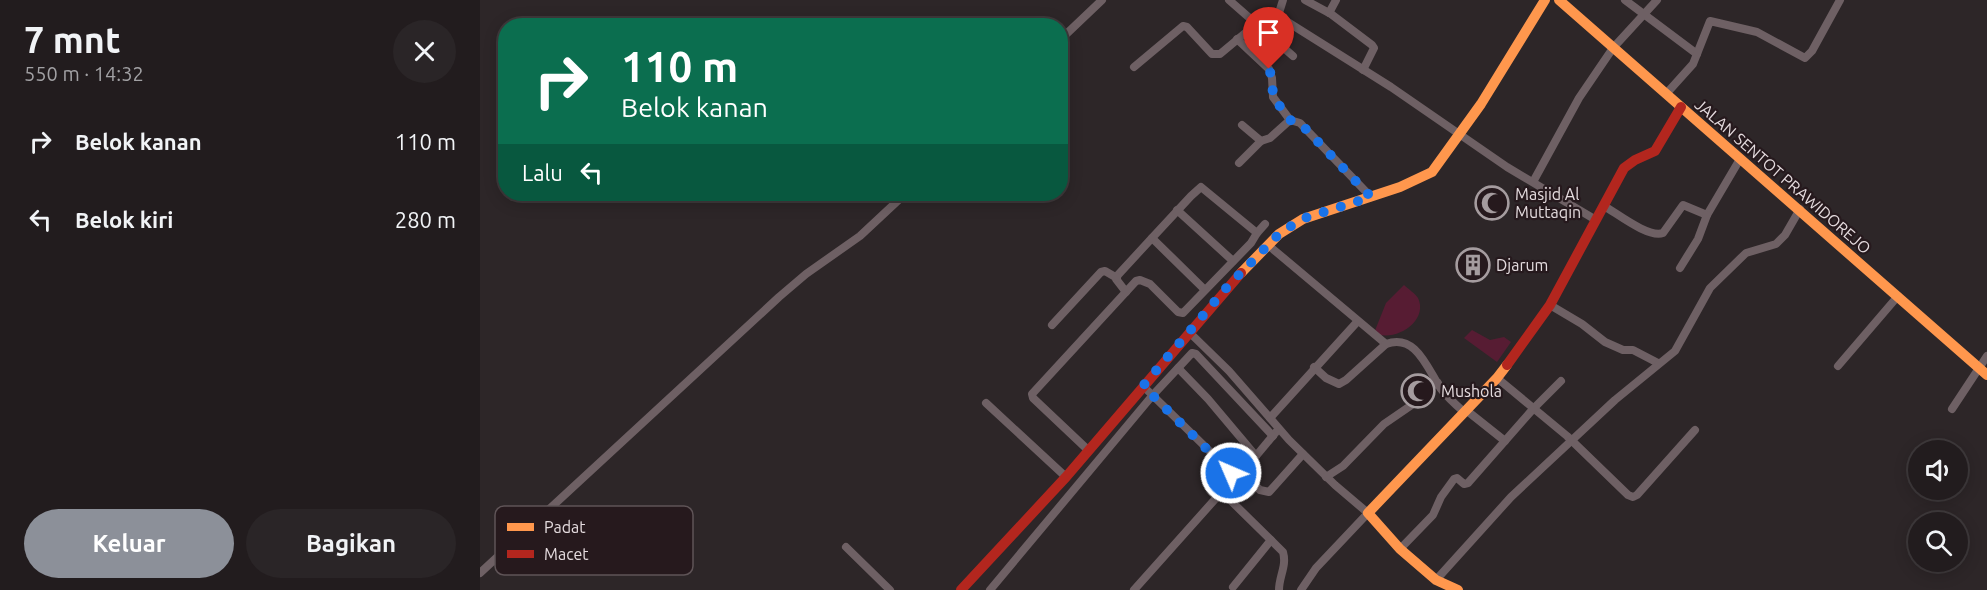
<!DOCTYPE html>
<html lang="id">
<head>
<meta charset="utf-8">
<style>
  :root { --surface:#221c1e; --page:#2a2527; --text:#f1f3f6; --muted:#a2a1a4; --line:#3f3a3c; --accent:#8c9099 }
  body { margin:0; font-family:Ubuntu,sans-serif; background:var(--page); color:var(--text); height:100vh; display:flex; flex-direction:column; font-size:22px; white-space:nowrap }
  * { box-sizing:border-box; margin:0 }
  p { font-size:20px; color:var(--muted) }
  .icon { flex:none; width:33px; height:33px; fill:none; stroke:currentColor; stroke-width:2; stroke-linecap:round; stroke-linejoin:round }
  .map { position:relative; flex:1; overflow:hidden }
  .panel { display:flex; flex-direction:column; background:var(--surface); width:480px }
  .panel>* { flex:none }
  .hud { position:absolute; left:18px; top:18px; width:570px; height:183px; border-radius:24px; box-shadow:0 3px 15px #0003,0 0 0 2px var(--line); background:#0b6e4f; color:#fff; overflow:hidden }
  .fabs { position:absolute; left:1428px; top:440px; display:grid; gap:12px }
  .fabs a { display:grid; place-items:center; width:60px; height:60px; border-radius:50%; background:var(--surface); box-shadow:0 3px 15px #0003,0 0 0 2px var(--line); font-size:30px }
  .pin { position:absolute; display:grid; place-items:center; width:51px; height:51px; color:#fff; margin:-62px -26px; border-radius:50% 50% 50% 0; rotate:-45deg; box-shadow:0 0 6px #0007 }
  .pin .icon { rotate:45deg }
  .me { position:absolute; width:66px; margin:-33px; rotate:315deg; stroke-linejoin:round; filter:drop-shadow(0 0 4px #0008) }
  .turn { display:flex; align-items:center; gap:21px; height:126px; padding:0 24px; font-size:27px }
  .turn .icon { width:78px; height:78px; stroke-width:2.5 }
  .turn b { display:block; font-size:42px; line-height:51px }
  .then { display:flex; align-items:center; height:57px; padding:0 24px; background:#0003; gap:12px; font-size:22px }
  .round { display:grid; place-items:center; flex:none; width:63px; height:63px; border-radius:32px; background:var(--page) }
  .head { display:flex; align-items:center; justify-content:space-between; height:102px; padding:0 24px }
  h1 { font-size:36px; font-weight:700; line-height:45px }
  .primary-button { display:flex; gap:12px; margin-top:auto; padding:12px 24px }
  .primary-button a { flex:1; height:69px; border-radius:36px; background:var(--accent); color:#fff; font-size:24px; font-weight:700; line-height:69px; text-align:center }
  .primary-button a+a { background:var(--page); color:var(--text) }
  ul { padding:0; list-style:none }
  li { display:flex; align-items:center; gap:18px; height:78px; padding:0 24px }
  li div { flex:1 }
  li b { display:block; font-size:22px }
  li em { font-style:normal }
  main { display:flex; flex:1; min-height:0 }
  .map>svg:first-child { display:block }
</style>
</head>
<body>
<main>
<section class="panel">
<div class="head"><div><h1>7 mnt</h1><p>550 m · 14:32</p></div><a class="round"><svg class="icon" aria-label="close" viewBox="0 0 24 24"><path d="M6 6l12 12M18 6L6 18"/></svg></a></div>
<ul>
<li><svg class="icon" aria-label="right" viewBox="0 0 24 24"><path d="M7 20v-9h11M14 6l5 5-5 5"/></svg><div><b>Belok kanan</b></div><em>110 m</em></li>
<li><svg class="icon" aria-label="left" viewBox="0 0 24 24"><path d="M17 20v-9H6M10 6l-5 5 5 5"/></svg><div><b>Belok kiri</b></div><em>280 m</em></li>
</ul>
<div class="primary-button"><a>Keluar</a><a>Bagikan</a></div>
</section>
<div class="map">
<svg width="1507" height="590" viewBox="0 0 1507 590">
  <rect width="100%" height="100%" fill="#2d2628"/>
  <!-- green -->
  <g fill="#571c33">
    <path d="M924 285C928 289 935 293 938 298 949 321 915 343 894 333L906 303Z"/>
    <path d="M992 330 1010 340 1024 337 1031 342 1017 362 984 338Z"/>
  </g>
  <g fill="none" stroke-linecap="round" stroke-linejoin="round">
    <!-- street -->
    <g stroke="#6e6064" stroke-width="8">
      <path d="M749 0 813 56"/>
      <path d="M825 0 851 14 892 45 894 48 883 70"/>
      <path d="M1145 0 1217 54"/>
      <path d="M849 13 856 0"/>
      <path d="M798 16 803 0"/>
      <path d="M757 39 789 69 792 78 793 97 810 120"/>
      <path d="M580 40 622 0"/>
      <path d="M654 67 703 26 707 27 732 54H740L776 24 798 16 911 87 1027 167 1116 220"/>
      <path d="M1186 94 1213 64 1230 21 1277 32 1325 58 1332 51 1360 0"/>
      <path d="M762 125 781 141 790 138 810 120 820 123 891 197"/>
      <path d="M759 163 781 141"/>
      <path d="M1053 182 1099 98 1118 70 1133 48 1177 0"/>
      <path d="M1124 206C1138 214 1168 238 1183 233L1203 205 1227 215 1260 159"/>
      <path d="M697 210 753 261"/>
      <path d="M777 233 785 224"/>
      <path d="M788 245 906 344C936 333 947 368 961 389 968 398 976 405 984 412"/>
      <path d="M1200 268 1218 239 1227 215"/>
      <path d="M646 292 636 279 637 276 672 238"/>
      <path d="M1070 305 1102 324 1125 342 1143 350H1153L1178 363"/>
      <path d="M572 325 621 272 625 271 637 278"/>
      <path d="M709 332 749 371 809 440 855 485 888 513 836 568 821 590"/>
      <path d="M1358 366 1418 296"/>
      <path d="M834 367 846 378 859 384 866 380 906 344"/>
      <path d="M698 368 728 399 776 456 754 478"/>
      <path d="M1017 378 1087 436 1148 495 1153 497 1157 495 1215 430"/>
      <path d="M506 403 586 477"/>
      <path d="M1472 409 1507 356"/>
      <path d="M986 410 1025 441"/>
      <path d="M790 418 877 322"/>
      <path d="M608 450 553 398 552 394 656 281 660 280 670 284 698 312 703 313 771 243 777 233 721 187 711 196 672 238 725 290"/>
      <path d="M776 456 796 432"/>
      <path d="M760 471 780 490 789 492 823 454"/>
      <path d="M846 477 863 466 904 424 939 400 952 386 958 383"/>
      <path d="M742 492 803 552C807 566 799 576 799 590"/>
      <path d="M366 547 410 590"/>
      <path d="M920 549 953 515 961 497 974 479 977 478 984 484 988 483 1053 409 1081 381"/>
      <path d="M0 573 299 297 326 274 380 236 425 194"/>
      <path d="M956 580 1031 497 1135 400 1195 351 1230 288 1266 253 1296 244 1305 235 1320 209"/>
      <path d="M753 587 791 540"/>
      <path d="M510 590 672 396 712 353 716 354 793 436"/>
      <path d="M654 590 754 478 747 468 663 386"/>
    </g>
    <!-- slow -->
    <g stroke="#ff974d" stroke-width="10">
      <path d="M1079 0 1507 375"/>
      <path d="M761 273 799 234 823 219 920 187 952 172 1001 104 1065 0"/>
      <path d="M978 590 956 580 920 549 888 513 1017 378 1027 365"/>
    </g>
    <!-- jam -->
    <g stroke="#b3261e" stroke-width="10">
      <path d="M1027 365 1070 305 1144 168 1155 160 1175 151 1201 107"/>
      <path d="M481 590 586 477 761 273"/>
    </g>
  </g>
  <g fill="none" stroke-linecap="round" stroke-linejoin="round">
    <!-- route -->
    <path stroke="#1a73e8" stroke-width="10" stroke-dasharray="0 18" d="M751 473 663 386 748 286 799 234 822 219 891 197 820 123 810 120 793 97 792 78 789 69"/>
  </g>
  <!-- icons -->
  <defs>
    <symbol id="mosque-ring" viewBox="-11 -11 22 22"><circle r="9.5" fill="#26191d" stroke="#a59c9f" stroke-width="1.5"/><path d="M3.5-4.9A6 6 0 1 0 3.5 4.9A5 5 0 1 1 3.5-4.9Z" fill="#a59c9f"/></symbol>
    <symbol id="building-ring" viewBox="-11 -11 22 22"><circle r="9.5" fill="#26191d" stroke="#a59c9f" stroke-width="1.5"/><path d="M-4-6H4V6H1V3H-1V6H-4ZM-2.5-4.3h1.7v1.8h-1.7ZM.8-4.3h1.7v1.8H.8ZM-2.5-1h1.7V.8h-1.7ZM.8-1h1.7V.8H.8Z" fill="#a59c9f"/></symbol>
  </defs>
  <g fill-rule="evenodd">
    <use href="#mosque-ring" x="993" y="184" width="38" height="38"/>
    <use href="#building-ring" x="974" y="246" width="38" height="38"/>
    <use href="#mosque-ring" x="919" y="372" width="38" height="38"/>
  </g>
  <g text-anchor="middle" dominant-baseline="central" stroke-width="4.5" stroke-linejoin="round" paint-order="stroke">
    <!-- street labels -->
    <g font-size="16" fill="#e5dcdf" stroke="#26191d">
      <text transform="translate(1303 176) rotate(41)">JALAN SENTOT PRAWIDOREJO</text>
    </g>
    <!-- poi labels -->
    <g font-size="16" fill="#e5dcdf" stroke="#26191d" text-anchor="start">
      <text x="1035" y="194">Masjid Al<tspan x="1035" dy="18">Muttaqin</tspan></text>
      <text x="1016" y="265">Djarum</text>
      <text x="961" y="391">Mushola</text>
    </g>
  </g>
  <!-- legend -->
  <rect x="15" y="506" width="198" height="69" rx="9" fill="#26191d" stroke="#5f5457" stroke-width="1.5"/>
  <rect x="27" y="523" width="27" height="8" fill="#ff974d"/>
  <rect x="27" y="550" width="27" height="8" fill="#b3261e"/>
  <g font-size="16" fill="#e5dcdf">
    <text x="64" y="533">Padat</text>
    <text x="64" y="560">Macet</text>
  </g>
</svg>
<div class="fabs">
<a><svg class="icon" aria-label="sound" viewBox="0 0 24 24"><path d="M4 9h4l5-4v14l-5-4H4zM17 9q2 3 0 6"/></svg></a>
<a><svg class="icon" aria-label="search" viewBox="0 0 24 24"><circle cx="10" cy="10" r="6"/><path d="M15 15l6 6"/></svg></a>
</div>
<div class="pin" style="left:789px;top:69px;background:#d93025"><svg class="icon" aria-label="arrive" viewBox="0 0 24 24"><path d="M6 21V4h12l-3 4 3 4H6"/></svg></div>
<svg class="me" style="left:751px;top:473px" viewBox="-20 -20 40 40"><circle r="17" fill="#1a73e8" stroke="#fff" stroke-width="3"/><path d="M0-11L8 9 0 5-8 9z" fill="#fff"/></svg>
<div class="hud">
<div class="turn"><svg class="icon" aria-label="right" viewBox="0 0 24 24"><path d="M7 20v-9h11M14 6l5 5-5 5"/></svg><div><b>110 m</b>Belok kanan</div></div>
<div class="then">Lalu<svg class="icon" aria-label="left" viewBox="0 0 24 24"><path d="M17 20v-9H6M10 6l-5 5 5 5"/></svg></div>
</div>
</div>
</main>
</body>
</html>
